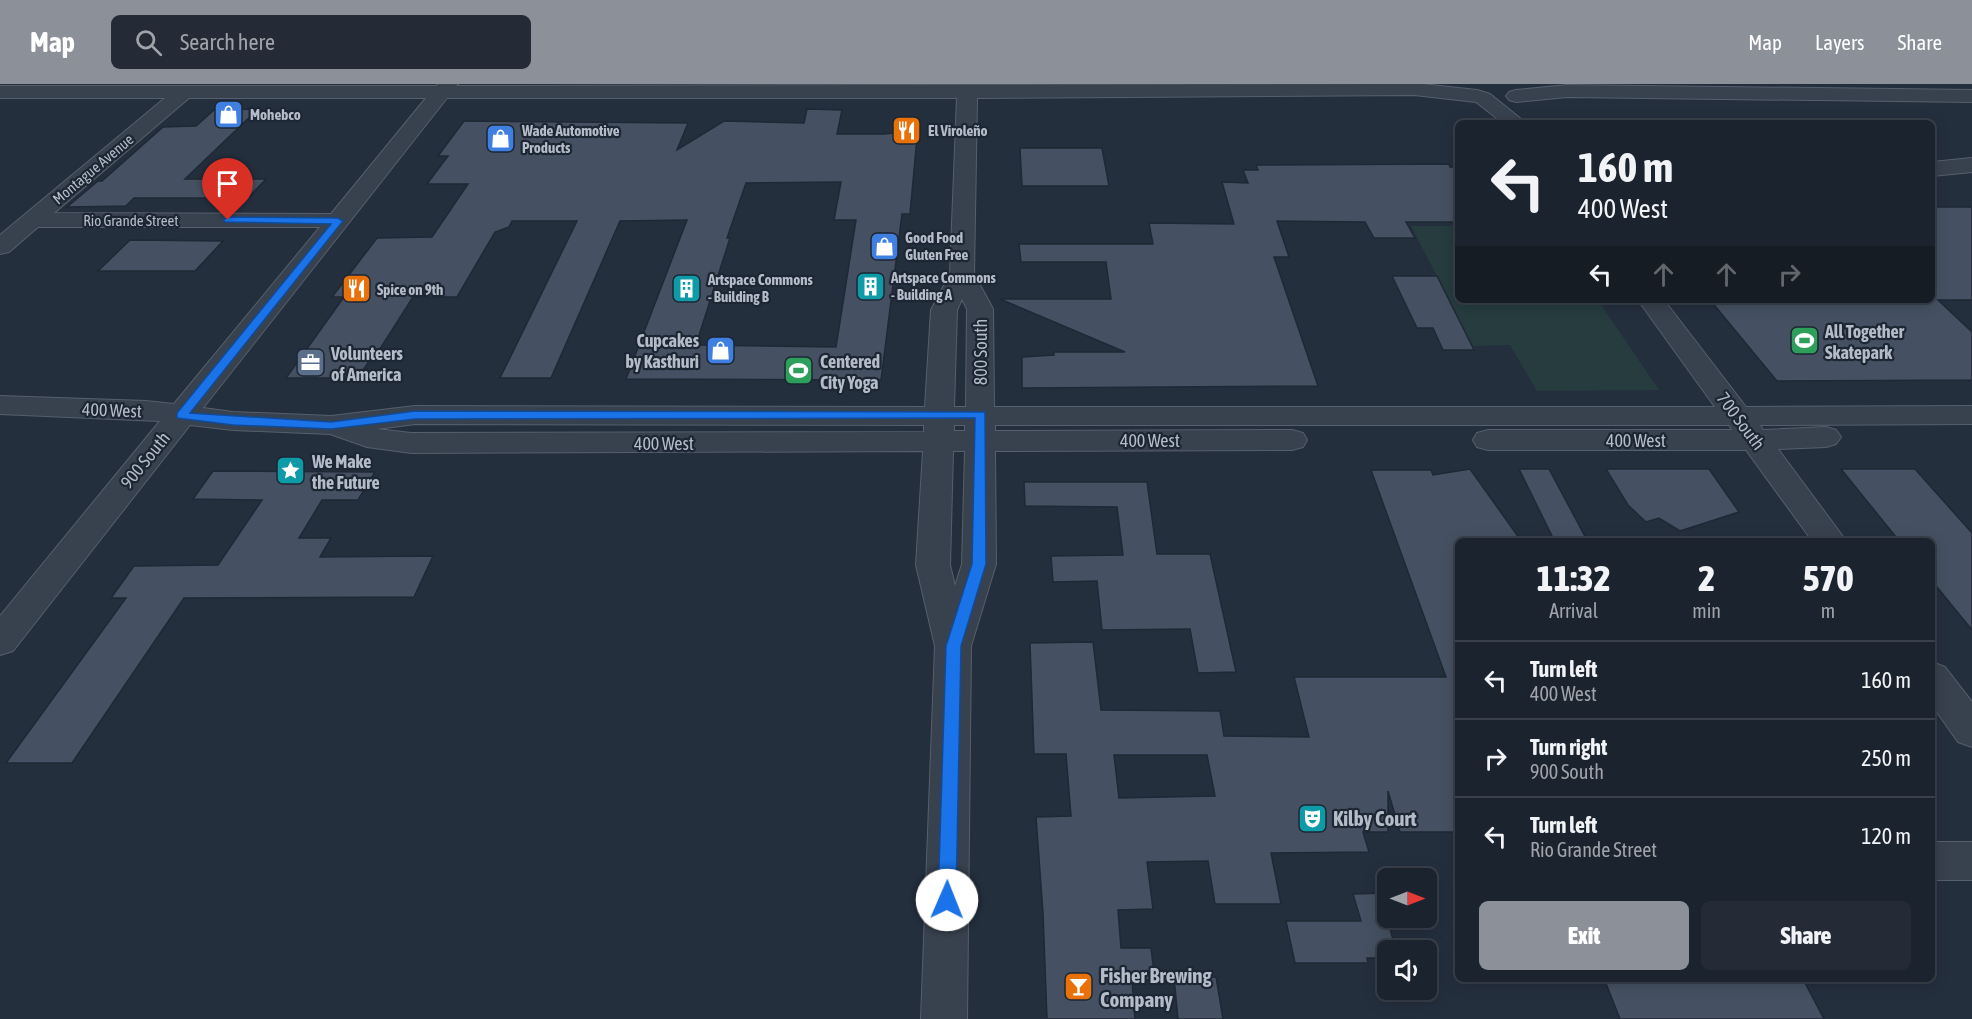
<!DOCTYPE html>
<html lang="en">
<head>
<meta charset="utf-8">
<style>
  :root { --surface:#1b232e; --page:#242b36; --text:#f1f3f6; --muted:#a0a4aa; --line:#39404a; --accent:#8c9099 }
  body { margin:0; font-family:"Asap Condensed",sans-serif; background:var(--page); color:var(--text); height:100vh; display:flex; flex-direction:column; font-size:22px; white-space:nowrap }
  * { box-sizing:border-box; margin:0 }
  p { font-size:20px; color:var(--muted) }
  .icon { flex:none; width:33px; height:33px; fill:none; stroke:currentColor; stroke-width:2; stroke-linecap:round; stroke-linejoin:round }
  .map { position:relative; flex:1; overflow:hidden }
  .side { position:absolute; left:1455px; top:454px; width:480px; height:444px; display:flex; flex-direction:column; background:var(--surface); border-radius:9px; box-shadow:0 3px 15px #0003,0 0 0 2px var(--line) }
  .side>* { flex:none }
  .guide { position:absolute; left:1455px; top:36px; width:480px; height:183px; border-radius:9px; box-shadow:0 3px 15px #0003,0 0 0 2px var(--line); background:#1b232e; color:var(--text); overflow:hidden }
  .needle { width:39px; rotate:90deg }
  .fabs { position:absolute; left:1377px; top:784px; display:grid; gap:12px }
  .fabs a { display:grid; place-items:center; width:60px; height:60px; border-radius:9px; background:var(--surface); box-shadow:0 3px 15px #0003,0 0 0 2px var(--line); font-size:30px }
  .pin { position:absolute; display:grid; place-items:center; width:51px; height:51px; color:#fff; margin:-62px -26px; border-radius:50% 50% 50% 0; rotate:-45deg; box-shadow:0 0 6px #0007 }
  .pin .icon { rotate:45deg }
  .me { position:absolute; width:66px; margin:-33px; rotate:1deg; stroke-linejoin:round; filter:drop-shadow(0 0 4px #0008) }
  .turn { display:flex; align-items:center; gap:21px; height:126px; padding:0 24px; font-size:27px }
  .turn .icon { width:78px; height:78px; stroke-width:2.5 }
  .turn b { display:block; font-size:42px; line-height:51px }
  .lanes { display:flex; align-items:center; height:57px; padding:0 24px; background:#0003; justify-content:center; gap:30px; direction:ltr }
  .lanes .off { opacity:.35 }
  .eta { display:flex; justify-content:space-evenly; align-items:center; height:102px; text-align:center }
  .eta b { font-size:36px; font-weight:800; line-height:42px }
  .cta { display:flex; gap:12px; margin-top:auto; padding:12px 24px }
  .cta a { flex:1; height:69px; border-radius:9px; background:var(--accent); color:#fff; font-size:24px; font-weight:800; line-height:69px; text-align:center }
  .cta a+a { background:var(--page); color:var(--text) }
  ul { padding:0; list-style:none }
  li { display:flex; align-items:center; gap:18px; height:78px; padding:0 24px; border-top:2px solid var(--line) }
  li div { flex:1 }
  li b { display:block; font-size:22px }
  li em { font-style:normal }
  header { display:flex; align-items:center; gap:36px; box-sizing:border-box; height:84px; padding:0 30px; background:var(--accent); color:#fff }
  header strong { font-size:28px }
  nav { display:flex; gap:33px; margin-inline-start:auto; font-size:21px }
  .search { width:420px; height:54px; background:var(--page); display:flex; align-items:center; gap:15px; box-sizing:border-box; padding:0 21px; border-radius:9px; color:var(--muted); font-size:22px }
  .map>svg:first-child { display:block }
</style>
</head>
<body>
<header>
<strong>Map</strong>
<div class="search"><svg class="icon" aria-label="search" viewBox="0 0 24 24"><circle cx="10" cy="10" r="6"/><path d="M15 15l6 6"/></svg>Search here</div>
<nav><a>Map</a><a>Layers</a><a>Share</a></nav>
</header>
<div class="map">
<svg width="1972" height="935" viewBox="0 0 1972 935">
  <rect width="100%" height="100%" fill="#242f3e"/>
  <!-- green -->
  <path fill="#263c3f" d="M1411 142H1458V216H1598L1659 306 1537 307 1510 261 1473 262Z"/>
  <!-- building -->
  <g fill="#455162" stroke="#1f2835" stroke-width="1.5" fill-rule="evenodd">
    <path d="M258 25 185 95H266L248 114H134L126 122 67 123 98 97H102L163 43 196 42 214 26Z"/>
    <path d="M807 25 842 26 837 50H884L893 49 894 43H918L910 130H902L881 296 626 295 687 136 620 137 551 294H500L577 137H512L509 143 495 148 457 213H413L378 268H375L358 294H286L344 213H332L377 154 432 153 468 100H427L448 72H438L464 37 688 39 677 66 724 37 804 39ZM841 98 834 136H856L836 263 696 261 730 154H727L746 99Z"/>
    <path d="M1020 64H1102L1109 102H1022Z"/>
    <path d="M1449 80 1450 83H1458V138H1406L1415 154H1374L1365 138 1277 137 1289 173H1274L1318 302 1022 304V273L1054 271V268H1125L1000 215H1111L1106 178H1021L1019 160H1153L1149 139 1234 140 1222 98 1248 99 1243 86H1258L1256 81Z"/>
    <path d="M1932 123H1972V216H1938L1972 248V296L1777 297 1710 216H1932Z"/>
    <path d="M130 156 223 157 195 187H98Z"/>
    <path d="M1392 192H1437L1474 266H1443L1433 244H1417Z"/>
    <path d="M1470 385 1522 458H1458V748H1400L1388 707V748H1363L1369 768 1271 769 1281 820H1215L1208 777 1147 778 1153 825 1118 826 1121 864H1151L1155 896H1132L1135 935H1047L1043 829 1036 733 1071 732 1066 670H1034L1030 559 1093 558 1101 626 1220 627 1224 652 1309 653 1294 593H1446L1371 386H1431L1433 391ZM1114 671H1207L1215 712 1119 714Z"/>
    <path d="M1519 385H1549L1588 458H1555Z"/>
    <path d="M1606 385H1709L1739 428 1680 447 1659 434 1646 438 1628 421Z"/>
    <path d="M1841 385H1915L1972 449V546L1932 497V458H1900Z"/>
    <path d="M213 387 375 388 358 416H322L299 454H331L320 473 433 472 414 513 184 514 72 679H6L126 514H111L134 482 218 481 262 416 193 415Z"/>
    <path d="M1024 398H1147L1157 470H1210L1236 588 1198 589 1190 545 1102 546 1097 497 1053 498 1051 472 1123 471 1117 423 1025 422Z"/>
    <path d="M1388 809V837L1396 867H1388V874H1367L1368 879H1295L1286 837H1361L1353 810Z"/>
    <path d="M1174 893H1216L1223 935H1178Z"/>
    <path d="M1605 897H1804L1824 935H1620Z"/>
  </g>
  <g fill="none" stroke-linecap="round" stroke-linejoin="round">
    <defs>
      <g id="minor">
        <path d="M438 0H458L456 2 1422 0 1477 6 1490 10 1526 39H1503L1476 18 1414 11 977 14 974 190 993 225 994 323H1715L1638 216H1664L1746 323 1972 322V340L1760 341 1763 346 1826 343 1836 346 1841 353 1836 360 1826 363 1778 365 1847 458H1813L1746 366H1488L1477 363 1473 356 1477 349 1488 346H1732L1729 341H995V347L1292 346 1303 349 1307 356 1303 363 1292 366 995 367 996 480 971 562 967 935H921L935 562 916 481 923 367 411 369 367 363 330 350 233 346 190 341 13 567 0 571V532L160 337 0 330V312L146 317 174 320 320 143H38L9 168 0 170V151L165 14H0V2H436ZM189 14H426L331 130 54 129ZM447 14H957L950 190 931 226 925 323 415 322 331 332 233 328 203 324ZM962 215 967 225 966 323H954L957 226ZM415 340 924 341V348L411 349 377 345ZM954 341H965V347H954ZM953 367H965L962 480 955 502 950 481Z"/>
        <path d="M1567 1 1972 6V18L1567 13 1516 18 1509 16 1506 12 1509 8 1516 6Z"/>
        <path d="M1972 74V88L1932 92V78Z"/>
        <path d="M1932 578 1945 583 1972 618V663L1958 658 1932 621Z"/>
        <rect x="1932" y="758" width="40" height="38"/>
      </g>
    </defs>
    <!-- minor casing -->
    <use href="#minor" stroke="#565f6c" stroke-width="2"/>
    <!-- minor -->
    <use href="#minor" fill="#38414e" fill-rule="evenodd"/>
  </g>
  <!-- route -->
  <path fill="#1a73e8" stroke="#114b97" stroke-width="1.5" d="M228 133 338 134 343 137 190 329 331 338 415 327 985 328 986 480 961 562 956 816 954 822 947 825 941 822 938 816 946 562 972 480 975 334 415 335 331 345 233 341 177 334V329L331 140 225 138 223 136Z"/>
  <!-- icons -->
  <defs>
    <symbol id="shop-square" viewBox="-11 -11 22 22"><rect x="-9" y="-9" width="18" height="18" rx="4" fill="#3f7fe0" stroke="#1d2633"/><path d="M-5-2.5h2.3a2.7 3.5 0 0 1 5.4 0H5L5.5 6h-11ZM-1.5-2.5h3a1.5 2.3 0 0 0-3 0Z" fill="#fff"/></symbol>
    <symbol id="restaurant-square" viewBox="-11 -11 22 22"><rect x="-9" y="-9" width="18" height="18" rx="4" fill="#e8710a" stroke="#1d2633"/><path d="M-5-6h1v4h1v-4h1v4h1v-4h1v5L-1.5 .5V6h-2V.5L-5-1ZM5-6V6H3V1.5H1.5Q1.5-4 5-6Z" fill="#fff"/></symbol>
    <symbol id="building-square" viewBox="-11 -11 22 22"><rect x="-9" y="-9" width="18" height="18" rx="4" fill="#0f9aa8" stroke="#1d2633"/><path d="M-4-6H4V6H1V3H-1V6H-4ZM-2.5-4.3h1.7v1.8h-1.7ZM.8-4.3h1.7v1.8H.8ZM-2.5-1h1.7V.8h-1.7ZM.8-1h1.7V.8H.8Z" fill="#fff"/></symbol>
    <symbol id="stadium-square" viewBox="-11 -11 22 22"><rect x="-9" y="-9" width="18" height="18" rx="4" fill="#2e9e5b" stroke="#1d2633"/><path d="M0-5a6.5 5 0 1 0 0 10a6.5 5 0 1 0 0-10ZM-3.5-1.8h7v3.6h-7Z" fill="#fff"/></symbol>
    <symbol id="office-square" viewBox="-11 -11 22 22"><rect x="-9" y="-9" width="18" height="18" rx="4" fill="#5c6f8a" stroke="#1d2633"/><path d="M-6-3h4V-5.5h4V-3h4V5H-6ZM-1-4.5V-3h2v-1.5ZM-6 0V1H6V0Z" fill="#fff"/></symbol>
    <symbol id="sight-square" viewBox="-11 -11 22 22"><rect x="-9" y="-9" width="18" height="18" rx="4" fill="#0f9aa8" stroke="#1d2633"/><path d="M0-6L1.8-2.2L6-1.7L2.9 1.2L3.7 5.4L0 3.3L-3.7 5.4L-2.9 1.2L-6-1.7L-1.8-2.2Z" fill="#fff"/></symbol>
    <symbol id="theatre-square" viewBox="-11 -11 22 22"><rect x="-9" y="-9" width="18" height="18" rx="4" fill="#0f9aa8" stroke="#1d2633"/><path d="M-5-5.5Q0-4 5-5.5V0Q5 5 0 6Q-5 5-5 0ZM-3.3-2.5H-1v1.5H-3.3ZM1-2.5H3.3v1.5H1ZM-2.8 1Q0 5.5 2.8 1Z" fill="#fff"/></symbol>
    <symbol id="bar-square" viewBox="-11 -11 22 22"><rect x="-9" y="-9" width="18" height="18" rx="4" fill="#e8710a" stroke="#1d2633"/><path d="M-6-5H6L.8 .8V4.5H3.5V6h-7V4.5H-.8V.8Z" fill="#fff"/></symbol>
  </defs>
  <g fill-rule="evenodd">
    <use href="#shop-square" x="212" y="14" width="33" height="33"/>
    <use href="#restaurant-square" x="890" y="30" width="33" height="33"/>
    <use href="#shop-square" x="484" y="38" width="33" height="33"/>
    <use href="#shop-square" x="868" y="146" width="33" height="33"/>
    <use href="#building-square" x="854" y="186" width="33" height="33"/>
    <use href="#building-square" x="670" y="188" width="33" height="33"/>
    <use href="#restaurant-square" x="340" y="188" width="33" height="33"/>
    <use href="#stadium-square" x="1788" y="240" width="33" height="33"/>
    <use href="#shop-square" x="704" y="250" width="33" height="33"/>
    <use href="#office-square" x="294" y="262" width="33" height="33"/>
    <use href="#stadium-square" x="782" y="270" width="33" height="33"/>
    <use href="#sight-square" x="274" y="370" width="33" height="33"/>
    <use href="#theatre-square" x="1296" y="718" width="33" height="33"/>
    <use href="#bar-square" x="1062" y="886" width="33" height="33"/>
  </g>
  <g text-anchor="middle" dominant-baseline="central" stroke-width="4.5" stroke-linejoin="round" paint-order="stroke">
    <!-- far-poi labels -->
    <g font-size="15" font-weight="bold" fill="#b4bcc9" stroke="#1d2633" text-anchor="start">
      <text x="250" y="30">Mohebco</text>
      <text x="522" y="46">Wade Automotive<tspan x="522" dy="17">Products</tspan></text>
      <text x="928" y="46">El Viroleño</text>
      <text x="905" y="153">Good Food<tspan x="905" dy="17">Gluten Free</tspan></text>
      <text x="891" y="193">Artspace Commons<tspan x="891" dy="17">- Building A</tspan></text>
      <text x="708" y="195">Artspace Commons<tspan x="708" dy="17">- Building B</tspan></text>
      <text x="377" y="205">Spice on 9th</text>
    </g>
    <!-- far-street labels -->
    <g font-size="15" fill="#b4bcc9" stroke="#1d2633">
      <text transform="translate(93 85) rotate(-40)">Montague Avenue</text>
      <text x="131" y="136">Rio Grande Street</text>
    </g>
    <!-- poi labels -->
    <g font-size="18" font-weight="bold" fill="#b4bcc9" stroke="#1d2633" text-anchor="start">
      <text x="1825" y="247">All Together<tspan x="1825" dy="21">Skatepark</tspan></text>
      <text x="699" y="256" text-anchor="end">Cupcakes<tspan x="699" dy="21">by Kasthuri</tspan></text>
      <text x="331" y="269">Volunteers<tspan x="331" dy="21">of America</tspan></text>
      <text x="820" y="277">Centered<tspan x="820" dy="21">City Yoga</tspan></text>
      <text x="312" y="377">We Make<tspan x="312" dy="21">the Future</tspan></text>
    </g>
    <!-- street labels -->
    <g font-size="18" fill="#b4bcc9" stroke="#1d2633">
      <text transform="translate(980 268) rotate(-90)">800 South</text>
      <text transform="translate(112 326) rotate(2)">400 West</text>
      <text transform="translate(1741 337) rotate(53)">700 South</text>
      <text x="1150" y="356">400 West</text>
      <text x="1636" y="356">400 West</text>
      <text x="664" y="359">400 West</text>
      <text transform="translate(145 376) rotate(-51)">900 South</text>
    </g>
    <!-- near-poi labels -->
    <g font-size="21" font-weight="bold" fill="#b4bcc9" stroke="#1d2633" text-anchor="start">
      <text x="1333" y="734">Kilby Court</text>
      <text x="1100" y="891">Fisher Brewing<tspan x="1100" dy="24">Company</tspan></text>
    </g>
  </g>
</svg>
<div class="fabs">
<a><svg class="needle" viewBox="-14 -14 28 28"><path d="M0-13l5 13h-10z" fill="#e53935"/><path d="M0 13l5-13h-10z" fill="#a0a4aa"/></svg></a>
<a><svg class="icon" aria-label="sound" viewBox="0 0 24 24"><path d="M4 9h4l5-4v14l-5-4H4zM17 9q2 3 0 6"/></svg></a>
</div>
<div class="pin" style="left:228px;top:136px;background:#d93025"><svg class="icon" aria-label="arrive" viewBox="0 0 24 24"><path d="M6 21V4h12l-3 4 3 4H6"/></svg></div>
<svg class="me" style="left:947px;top:816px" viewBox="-20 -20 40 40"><circle r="19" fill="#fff"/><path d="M0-13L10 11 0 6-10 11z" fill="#1a73e8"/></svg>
<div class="guide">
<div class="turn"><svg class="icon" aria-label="left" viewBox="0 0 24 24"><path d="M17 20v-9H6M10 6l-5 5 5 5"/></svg><div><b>160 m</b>400 West</div></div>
<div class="lanes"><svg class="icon" aria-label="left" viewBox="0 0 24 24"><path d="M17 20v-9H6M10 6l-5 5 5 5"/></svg><svg class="icon off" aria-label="ahead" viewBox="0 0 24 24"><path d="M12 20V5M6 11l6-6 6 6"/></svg><svg class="icon off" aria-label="ahead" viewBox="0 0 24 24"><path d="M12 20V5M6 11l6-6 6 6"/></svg><svg class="icon off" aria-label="right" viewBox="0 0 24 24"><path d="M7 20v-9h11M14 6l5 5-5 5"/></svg></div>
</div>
<section class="side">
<div class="eta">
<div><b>11:32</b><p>Arrival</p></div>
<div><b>2</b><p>min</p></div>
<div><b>570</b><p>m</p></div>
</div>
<ul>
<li><svg class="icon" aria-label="left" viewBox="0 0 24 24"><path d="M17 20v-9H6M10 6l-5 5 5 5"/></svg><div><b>Turn left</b><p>400 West</p></div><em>160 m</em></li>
<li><svg class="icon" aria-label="right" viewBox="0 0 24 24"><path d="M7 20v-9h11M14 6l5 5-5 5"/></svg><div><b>Turn right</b><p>900 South</p></div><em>250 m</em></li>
<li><svg class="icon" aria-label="left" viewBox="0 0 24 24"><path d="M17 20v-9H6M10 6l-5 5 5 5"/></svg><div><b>Turn left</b><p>Rio Grande Street</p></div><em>120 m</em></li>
</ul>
<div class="cta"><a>Exit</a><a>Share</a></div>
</section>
</div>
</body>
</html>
